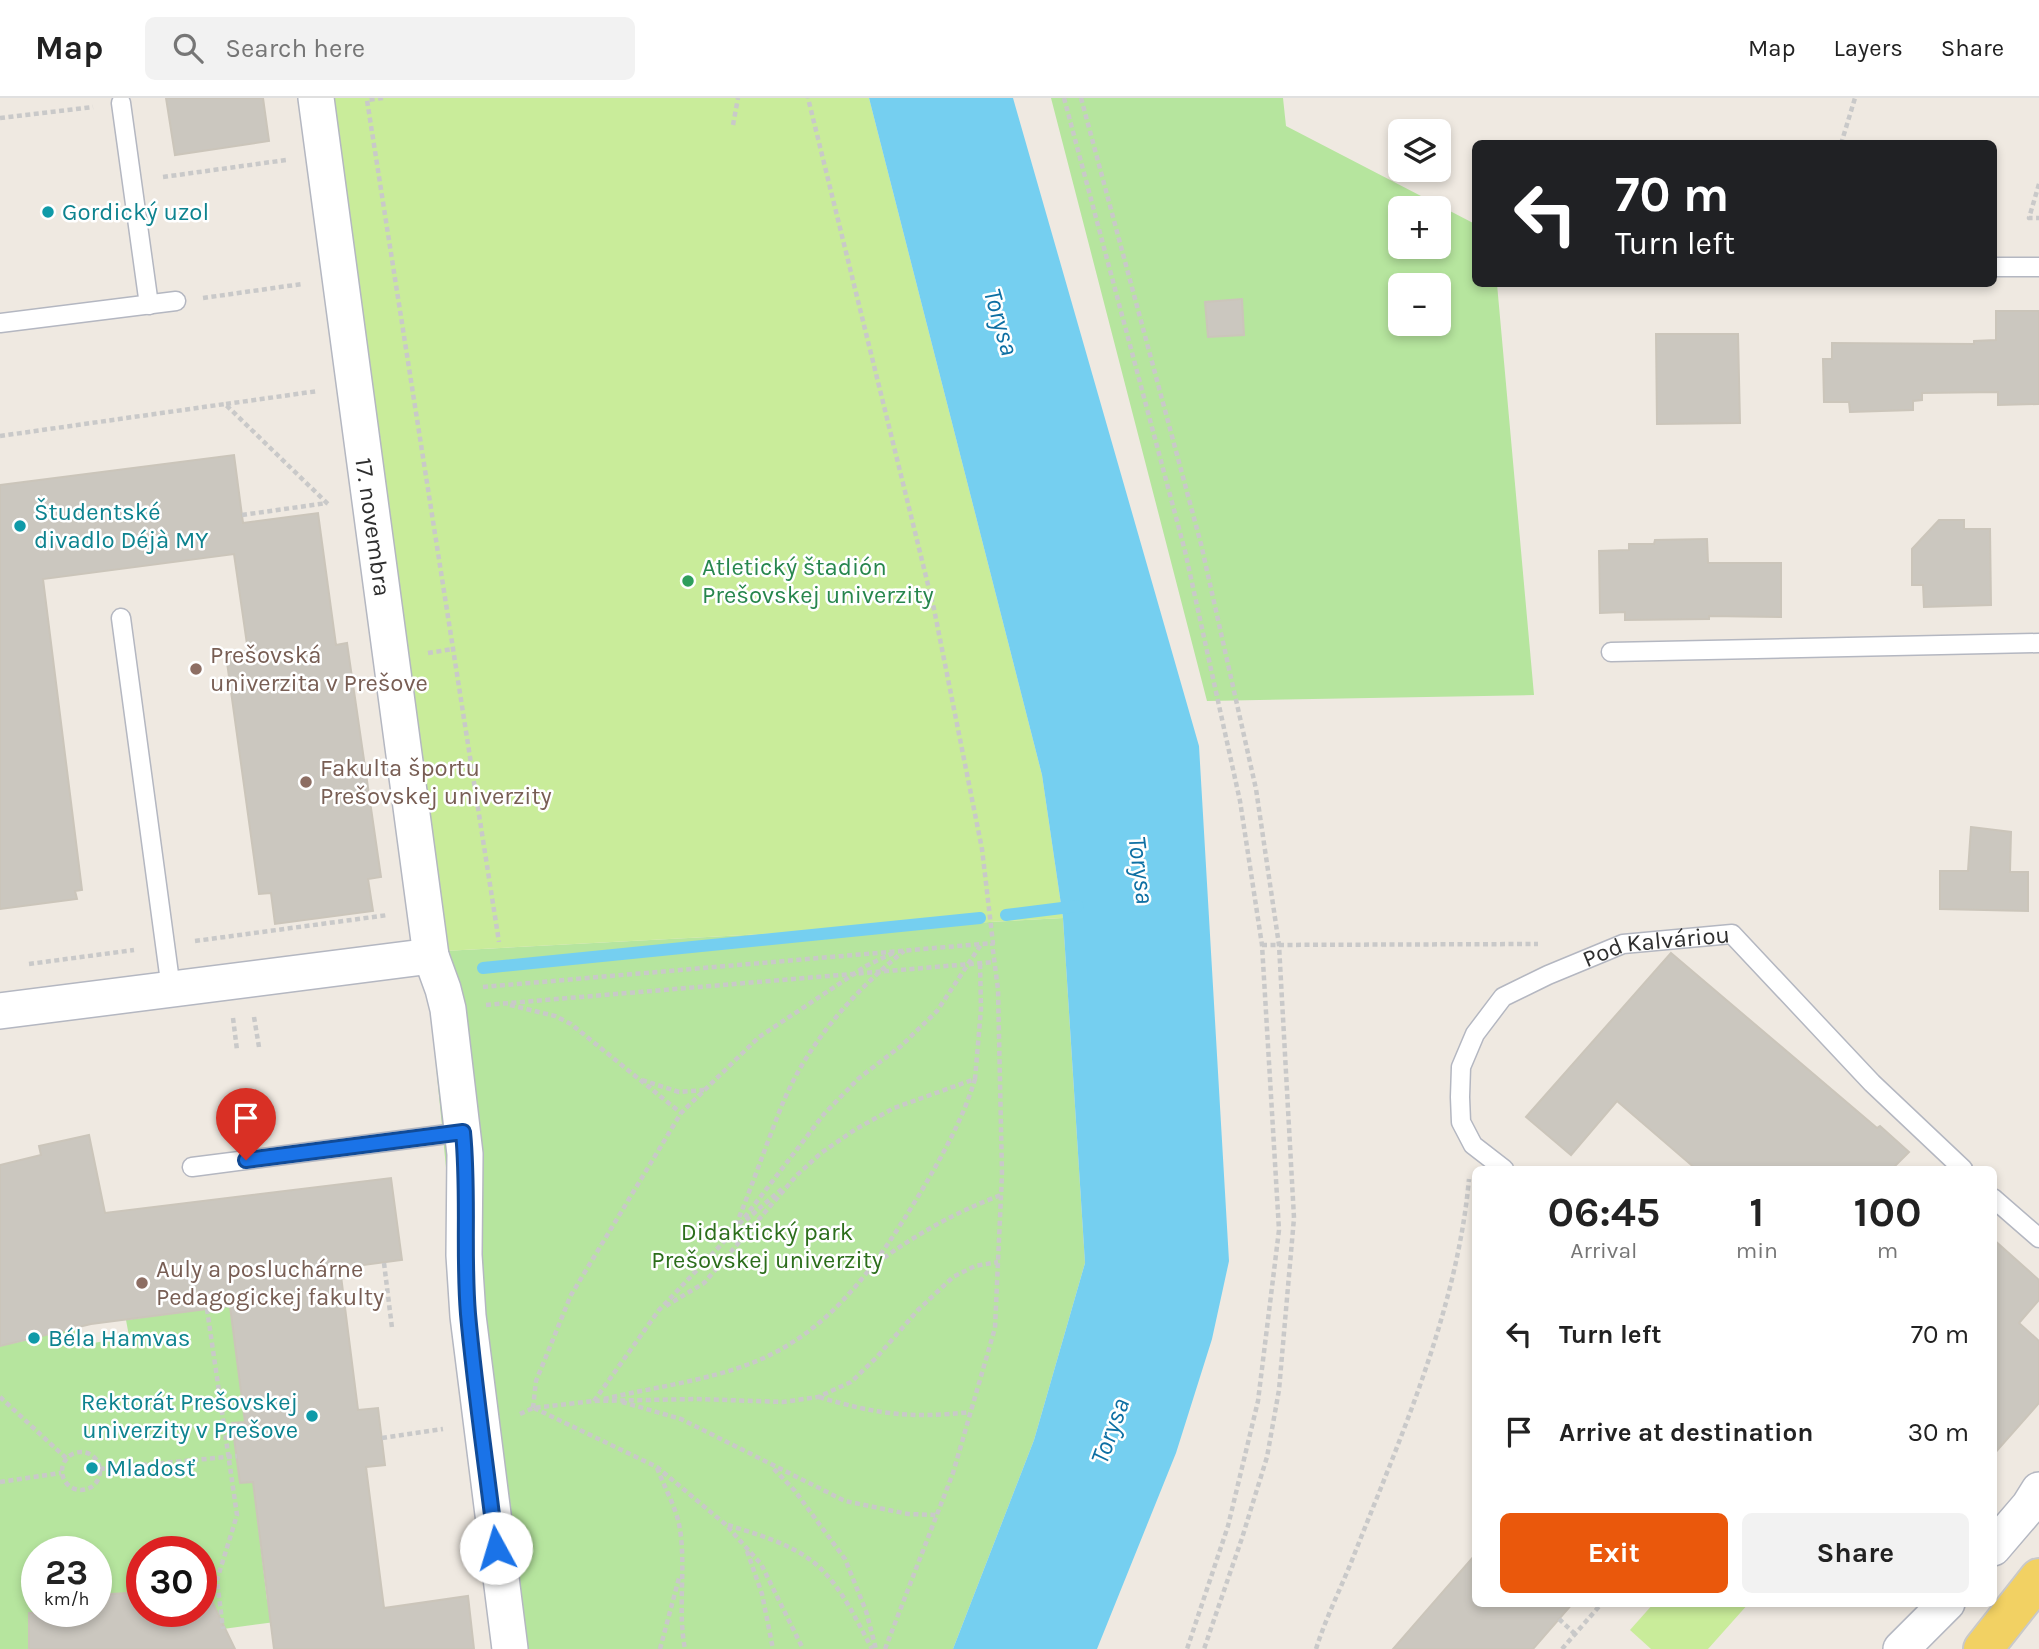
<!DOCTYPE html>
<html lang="en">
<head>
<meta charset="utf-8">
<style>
  :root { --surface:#fff; --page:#f2f2f2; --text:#222; --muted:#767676; --line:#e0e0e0; --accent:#ea580c }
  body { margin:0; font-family:Karla,sans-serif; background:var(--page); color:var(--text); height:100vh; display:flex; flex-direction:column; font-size:26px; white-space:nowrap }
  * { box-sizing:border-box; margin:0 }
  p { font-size:23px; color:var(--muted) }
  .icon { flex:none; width:38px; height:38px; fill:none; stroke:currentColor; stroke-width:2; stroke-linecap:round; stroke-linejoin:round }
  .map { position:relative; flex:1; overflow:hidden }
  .side { position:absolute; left:1472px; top:1068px; width:525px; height:441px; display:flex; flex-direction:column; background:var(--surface); border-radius:10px; box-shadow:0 4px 10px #0003 }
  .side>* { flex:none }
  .guide { position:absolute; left:1472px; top:42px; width:525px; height:147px; border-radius:10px; box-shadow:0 4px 10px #0003; background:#202124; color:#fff; overflow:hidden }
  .buttons { position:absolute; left:1388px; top:21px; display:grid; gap:14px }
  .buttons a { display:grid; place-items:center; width:63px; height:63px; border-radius:10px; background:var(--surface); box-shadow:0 4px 10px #0003; font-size:35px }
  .speed { position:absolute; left:21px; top:1438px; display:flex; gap:14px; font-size:35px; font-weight:700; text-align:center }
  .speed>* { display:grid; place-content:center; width:91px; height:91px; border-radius:50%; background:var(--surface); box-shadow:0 4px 10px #0003; line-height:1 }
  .speed small { font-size:18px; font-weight:400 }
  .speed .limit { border:10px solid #d22; background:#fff; color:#111 }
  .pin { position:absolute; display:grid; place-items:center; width:60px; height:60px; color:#fff; margin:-72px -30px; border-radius:50% 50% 50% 0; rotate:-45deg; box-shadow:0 0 7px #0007 }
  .pin .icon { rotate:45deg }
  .me { position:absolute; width:77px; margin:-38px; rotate:354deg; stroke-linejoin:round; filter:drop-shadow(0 0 5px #0008) }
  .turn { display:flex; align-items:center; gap:24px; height:147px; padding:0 28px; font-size:32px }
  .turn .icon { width:91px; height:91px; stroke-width:2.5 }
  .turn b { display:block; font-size:49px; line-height:60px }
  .eta { display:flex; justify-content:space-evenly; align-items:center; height:119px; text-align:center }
  .eta b { font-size:42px; font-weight:700; line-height:49px }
  .primary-button { display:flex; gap:14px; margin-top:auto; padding:14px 28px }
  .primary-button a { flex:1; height:80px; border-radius:10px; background:var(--accent); color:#fff; font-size:28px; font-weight:700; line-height:80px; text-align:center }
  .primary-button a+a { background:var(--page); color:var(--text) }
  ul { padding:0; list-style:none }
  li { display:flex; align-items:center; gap:21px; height:98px; padding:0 28px }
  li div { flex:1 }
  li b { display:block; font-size:26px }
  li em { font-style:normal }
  header { display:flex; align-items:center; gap:42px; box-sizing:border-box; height:98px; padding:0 35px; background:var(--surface); border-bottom:2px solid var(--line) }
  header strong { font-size:33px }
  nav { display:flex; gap:38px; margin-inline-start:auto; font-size:24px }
  .search { width:490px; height:63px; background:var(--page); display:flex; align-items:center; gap:18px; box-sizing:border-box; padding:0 24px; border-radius:10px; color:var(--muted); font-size:26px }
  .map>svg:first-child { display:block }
</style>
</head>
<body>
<header>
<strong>Map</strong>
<div class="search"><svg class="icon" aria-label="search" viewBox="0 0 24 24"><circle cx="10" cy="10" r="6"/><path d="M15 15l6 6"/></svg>Search here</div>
<nav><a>Map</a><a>Layers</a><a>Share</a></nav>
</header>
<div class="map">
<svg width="2039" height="1551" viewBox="0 0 2039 1551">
  <rect width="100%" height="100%" fill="#efe9e1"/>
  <!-- green -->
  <g fill="#b6e59e" fill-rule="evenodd">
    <path d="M1051 0H1283L1286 28 1475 126V186H1497L1534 597 1207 603ZM1400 110H1438V149H1400ZM1400 187H1438V226H1400Z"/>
    <path d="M1063 820 1085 1165 1034 1342 953 1551H512L463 1244 425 854Z"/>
    <path d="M230 1208 245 1324 233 1325 240 1385 253 1384 267 1502 283 1523 223 1531 201 1482V1454H142V1495L96 1497V1454H37V1514H64L29 1515V1551H0V1248L42 1239 40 1228 74 1219 79 1248 129 1238 126 1222Z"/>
  </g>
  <!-- pitch -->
  <g fill="#c9ec9a">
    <path d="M327 0H869L1042 677 1063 820 425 854Z"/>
    <path d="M1654 1505H1749L1708 1551H1651L1630 1532Z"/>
  </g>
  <!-- water -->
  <path fill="#75cff0" d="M869 0H1013L1199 648 1229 1163 1212 1241 1176 1355 1097 1551H953L1034 1342 1085 1165 1063 820 1042 677Z"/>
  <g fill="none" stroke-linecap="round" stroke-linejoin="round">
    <!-- stream -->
    <g stroke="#75cff0" stroke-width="12">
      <path d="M1006 817 1078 808"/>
      <path d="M483 870 980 820"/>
    </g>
  </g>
  <!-- building -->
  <g fill="#cbc7bf" stroke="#cbc5ba" stroke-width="2">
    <path d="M166 0H263L269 43 175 57Z"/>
    <path d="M1242 201 1244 237 1208 239 1205 204Z"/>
    <path d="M1996 213H2039V306L1998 307V294L1922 295V302L1913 303V312L1850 314 1849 304H1824L1823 261H1832V245L1974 246V243L1996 242Z"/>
    <path d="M1656 236H1738L1740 325 1657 326Z"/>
    <path d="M234 357 243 425 318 415 336 547 347 545 381 779 368 781 373 813 275 826 271 795 259 796 226 557 248 553 234 456 43 481 82 792 75 793 77 801 0 811V387Z"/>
    <path d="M1939 422H1964V431H1990L1991 507 1924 509 1923 487H1912V451Z"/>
    <path d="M1707 441 1708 465H1781V519L1709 518V521L1625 522V514L1600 515 1599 453 1629 452V446H1654L1655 442Z"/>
    <path d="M1971 729 2011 734 2010 774H2028V813L1940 811V773H1968Z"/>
    <path d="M1671 855 1877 1030 1880 1028 1909 1054 1892 1071H1696L1617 1003 1571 1057 1526 1019Z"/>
    <path d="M89 1037 105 1115 391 1080 402 1162 340 1170 358 1312 378 1310 385 1367 366 1369 384 1510 468 1498 474 1551H274L253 1384 240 1385 232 1325 245 1324 230 1208 91 1226 0 1248V1067L41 1057 39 1048Z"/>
    <path d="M1993 1141 2039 1182V1202L2019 1225 2039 1243V1305L1993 1357Z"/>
    <path d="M1475 1457V1505H1573L1533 1551H1393Z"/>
    <path d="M206 1491 235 1551H29V1515L96 1514V1497L142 1494V1514H201V1492Z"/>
  </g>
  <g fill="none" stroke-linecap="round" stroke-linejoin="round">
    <defs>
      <g id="lane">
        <path d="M121 5 149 207"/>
        <path d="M1993 169H2039"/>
        <path d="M0 225 176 203"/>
        <path d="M121 520 171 891"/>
        <path d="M1611 554 2039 545"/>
        <path d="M192 1069 463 1034"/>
        <path id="s1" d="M1504 1071 1473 1047 1461 1024 1460 999 1461 969 1475 936 1503 899 1548 877 1623 846 1732 836 1872 985 1963 1071"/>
        <path d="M1993 1100 2039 1140"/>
      </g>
      <g id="street">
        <path d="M431 858 443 891 448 911 465 1056 464 1157 468 1218 510 1551"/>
        <path d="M0 913 431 858 316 0"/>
        <path d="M1993 1450 2029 1408 2039 1392"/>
        <path d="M1901 1551 1947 1505"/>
      </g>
      <path id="primary" d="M1983 1551 2039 1480"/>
    </defs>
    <!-- lane casing -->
    <use href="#lane" stroke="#b4b7c1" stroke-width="21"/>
    <!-- street casing -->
    <use href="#street" stroke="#b4b7c1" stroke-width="38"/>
    <!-- primary casing -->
    <use href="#primary" stroke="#c9c9c9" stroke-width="42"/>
    <!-- path -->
    <g stroke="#c9c9c9" stroke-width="4.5" stroke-dasharray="5 3.5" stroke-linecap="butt">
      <path d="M383 0 367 2 499 844"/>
      <path d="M1064 0 1185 453 1240 703 1262 847 1279 1132 1258 1303 1228 1428 1187 1551"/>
      <path d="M1081 0 1201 446 1256 691 1279 847 1294 1120 1279 1292 1267 1359 1242 1440 1204 1551"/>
      <path d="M0 20 93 9"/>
      <path d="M733 27 738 0"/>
      <path d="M1841 46 1855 0"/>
      <path d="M163 79 286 62"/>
      <path d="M2039 86 2029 120H2039"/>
      <path d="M203 200 302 186"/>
      <path d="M226 306 318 293"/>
      <path d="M0 338 225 306 329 407"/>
      <path d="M242 417 327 405"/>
      <path d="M428 555 453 551"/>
      <path d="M195 843 388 817"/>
      <path d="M1262 847 1538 846"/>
      <path d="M29 866 134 852"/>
      <path d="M483 889 993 845 982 751 934 511 808 0"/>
      <path d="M486 907 994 864"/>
      <path d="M510 907 555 918 571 926 681 1015"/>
      <path d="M254 919 259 949"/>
      <path d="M233 920 237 952"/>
      <path d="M642 982 679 994 704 992"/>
      <path d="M746 1122 784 1089"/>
      <path d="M736 1127C752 1088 766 1047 782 1007 807 946 853 894 904 853"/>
      <path d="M384 1165 392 1230"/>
      <path d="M877 1165C916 1136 956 1114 1001 1097"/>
      <path d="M666 1208 704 1185 797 1077 821 1055 856 1031 894 1010 975 981 981 911 980 865"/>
      <path d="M207 1211 237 1417 217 1482 223 1531"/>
      <path d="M0 1299 66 1360"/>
      <path d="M819 1299C876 1316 911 1321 970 1314"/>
      <path d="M604 1301C658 1288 724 1281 774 1255 842 1220 884 1155 922 1092 943 1056 963 1021 975 981"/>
      <path d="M594 1303 659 1212 735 1132 824 1016 859 980 901 948 937 913 982 845"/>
      <path d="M622 1304 681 1321 845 1403 908 1416 936 1417"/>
      <path d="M533 1310 536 1283 571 1197 681 1015 759 939 866 868 895 854"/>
      <path d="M534 1310 657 1369 725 1426 761 1466 803 1551"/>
      <path d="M520 1316 533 1310 593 1303 698 1301 783 1304 818 1299 851 1284 876 1260 918 1212 953 1179 975 1168 998 1164"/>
      <path d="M382 1340 443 1331"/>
      <circle cx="81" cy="1373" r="19"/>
      <path d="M657 1370C664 1388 675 1408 679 1426 687 1467 677 1510 685 1551"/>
      <path d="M100 1371 237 1358"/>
      <path d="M774 1371 795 1393 845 1461 866 1513 876 1551"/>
      <path d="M0 1384 61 1375"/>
      <path d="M728 1427C759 1437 793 1446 818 1468 842 1490 857 1523 872 1551"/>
      <path d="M747 1453 762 1496 773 1551"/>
      <path d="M201 1473 217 1482"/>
      <path d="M1559 1521 1575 1536"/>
      <path d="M660 1551 679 1480"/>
      <path d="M885 1551 953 1375 995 1230 1002 1076 998 891 992 845"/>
      <path d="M1316 1551C1326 1519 1342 1488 1354 1457 1402 1336 1457 1212 1469 1081"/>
      <path d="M1562 1551 1602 1505"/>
    </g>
    <!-- lane -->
    <use href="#lane" stroke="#fff" stroke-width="18"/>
    <!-- street -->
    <use href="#street" stroke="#fff" stroke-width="35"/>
    <!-- primary -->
    <use href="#primary" stroke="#f2d163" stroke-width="38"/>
  </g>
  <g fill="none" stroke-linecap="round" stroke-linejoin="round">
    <defs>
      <path id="route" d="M246 1062 463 1034C469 1095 463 1155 468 1216 475 1294 487 1372 496 1450"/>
    </defs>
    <!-- route casing -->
    <use href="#route" stroke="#114b97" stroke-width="18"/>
    <!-- route -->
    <use href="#route" stroke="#1a73e8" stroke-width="12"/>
  </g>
  <!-- markers -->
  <g fill="#0f9aa8" stroke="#fff" stroke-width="2.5">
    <circle cx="48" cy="114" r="7"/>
    <circle cx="20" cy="428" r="7"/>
    <circle cx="34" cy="1240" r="7"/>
    <circle cx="312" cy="1318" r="7"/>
    <circle cx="92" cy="1370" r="7"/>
  </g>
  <circle fill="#2e9e5b" stroke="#fff" stroke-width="2.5" cx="688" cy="483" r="7"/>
  <g fill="#8d6e63" stroke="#fff" stroke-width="2.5">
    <circle cx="196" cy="571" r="7"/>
    <circle cx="306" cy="684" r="7"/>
    <circle cx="142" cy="1185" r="7"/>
  </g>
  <g text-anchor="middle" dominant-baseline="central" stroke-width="5" stroke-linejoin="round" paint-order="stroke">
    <!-- culture labels -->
    <g font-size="24" fill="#0d838f" stroke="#fff" text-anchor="start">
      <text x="62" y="114">Gordický uzol</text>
      <text x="34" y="414">Študentské<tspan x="34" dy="28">divadlo Déjà MY</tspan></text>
      <text x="48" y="1240">Béla Hamvas</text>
      <text x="298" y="1304" text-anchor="end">Rektorát Prešovskej<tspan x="298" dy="28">univerzity v Prešove</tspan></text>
      <text x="106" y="1370">Mladosť</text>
    </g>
    <!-- street labels -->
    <g font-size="24" fill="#2e2e2e" stroke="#fff">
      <text transform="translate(373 429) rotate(82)">17. novembra</text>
      <text stroke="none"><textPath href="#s1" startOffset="366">Pod Kalváriou</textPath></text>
    </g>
    <!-- leisure labels -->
    <g font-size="24" fill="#27864d" stroke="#fff" text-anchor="start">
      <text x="702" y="469">Atletický štadión<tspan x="702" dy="28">Prešovskej univerzity</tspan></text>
    </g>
    <!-- education labels -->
    <g font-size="24" fill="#785e54" stroke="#fff" text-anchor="start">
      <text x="210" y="557">Prešovská<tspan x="210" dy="28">univerzita v Prešove</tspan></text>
      <text x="320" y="670">Fakulta športu<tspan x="320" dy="28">Prešovskej univerzity</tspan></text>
      <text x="156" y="1171">Auly a posluchárne<tspan x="156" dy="28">Pedagogickej fakulty</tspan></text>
    </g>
    <!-- park labels -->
    <g font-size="24" fill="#2c6e1b" stroke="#fff">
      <text x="767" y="1134">Didaktický park<tspan x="767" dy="28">Prešovskej univerzity</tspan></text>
    </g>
    <!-- water labels -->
    <g font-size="26" font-style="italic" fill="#0d6fa3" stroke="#fff">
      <text transform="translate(1001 224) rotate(74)">Torysa</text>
      <text transform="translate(1141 772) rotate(83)">Torysa</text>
      <text transform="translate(1110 1333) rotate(-70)">Torysa</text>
    </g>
  </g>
</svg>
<div class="buttons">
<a><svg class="icon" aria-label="layers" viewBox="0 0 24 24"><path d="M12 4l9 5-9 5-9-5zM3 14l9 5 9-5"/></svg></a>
<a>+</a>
<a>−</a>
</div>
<div class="speed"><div>23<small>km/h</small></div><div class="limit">30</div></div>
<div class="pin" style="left:246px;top:1062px;background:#d93025"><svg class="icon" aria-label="arrive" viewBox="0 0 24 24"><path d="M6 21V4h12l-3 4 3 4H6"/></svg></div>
<svg class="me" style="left:496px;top:1450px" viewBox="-20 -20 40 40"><circle r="19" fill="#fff"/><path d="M0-13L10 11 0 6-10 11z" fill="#1a73e8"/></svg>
<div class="guide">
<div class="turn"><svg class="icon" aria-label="left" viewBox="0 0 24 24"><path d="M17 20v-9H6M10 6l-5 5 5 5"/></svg><div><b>70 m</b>Turn left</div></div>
</div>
<section class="side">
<div class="eta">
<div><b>06:45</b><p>Arrival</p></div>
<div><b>1</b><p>min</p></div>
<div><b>100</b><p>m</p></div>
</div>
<ul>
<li><svg class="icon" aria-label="left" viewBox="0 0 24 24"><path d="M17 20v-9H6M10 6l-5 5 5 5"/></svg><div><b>Turn left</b></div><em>70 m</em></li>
<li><svg class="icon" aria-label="arrive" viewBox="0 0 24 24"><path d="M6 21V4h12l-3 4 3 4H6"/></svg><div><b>Arrive at destination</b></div><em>30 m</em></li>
</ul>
<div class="primary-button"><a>Exit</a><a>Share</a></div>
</section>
</div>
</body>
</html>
